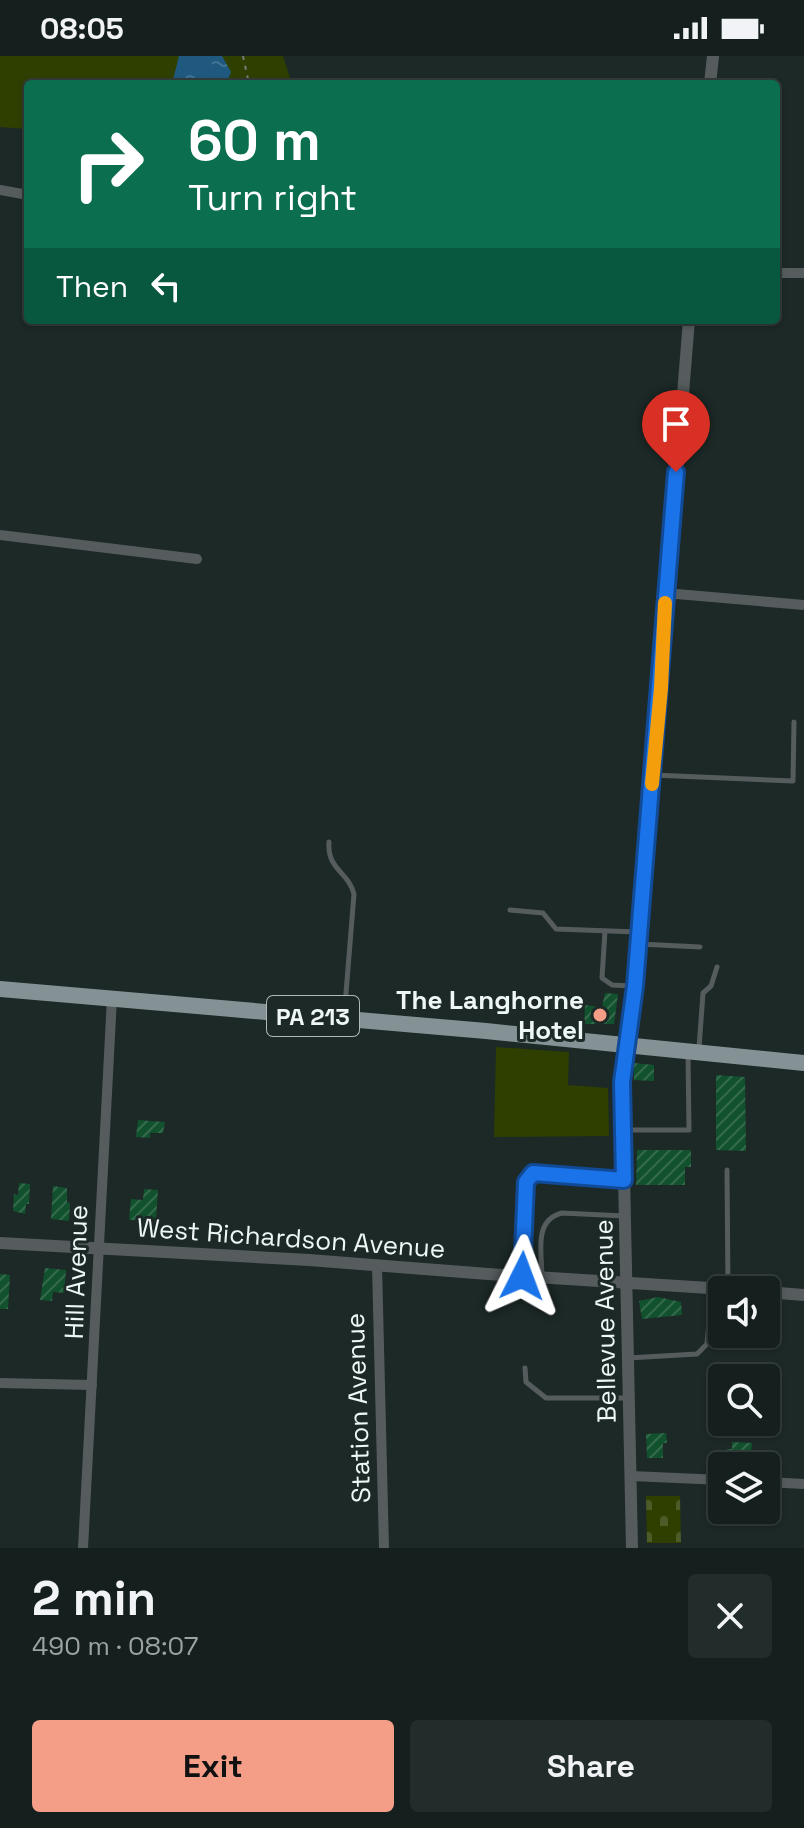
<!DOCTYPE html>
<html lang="en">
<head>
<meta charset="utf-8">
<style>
  :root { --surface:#151f1d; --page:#222c2a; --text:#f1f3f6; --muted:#9da2a4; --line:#343d3b; --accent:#f49e87 }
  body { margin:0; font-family:"Space Grotesk",sans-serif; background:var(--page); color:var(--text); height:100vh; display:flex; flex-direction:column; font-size:30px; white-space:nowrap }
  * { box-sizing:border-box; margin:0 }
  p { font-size:26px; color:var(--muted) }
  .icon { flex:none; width:44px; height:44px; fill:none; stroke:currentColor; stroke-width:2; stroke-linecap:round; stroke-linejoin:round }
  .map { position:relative; height:1492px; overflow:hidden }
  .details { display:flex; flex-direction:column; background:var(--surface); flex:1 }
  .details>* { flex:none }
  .hud { position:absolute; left:24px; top:24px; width:756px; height:244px; border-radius:8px; box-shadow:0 2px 6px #0004,0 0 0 2px var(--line); background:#0b6e4f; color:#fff; overflow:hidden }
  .controls { position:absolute; left:708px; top:1220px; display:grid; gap:16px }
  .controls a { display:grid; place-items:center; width:72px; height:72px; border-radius:8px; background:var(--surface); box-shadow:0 2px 6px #0004,0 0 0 2px var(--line); font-size:40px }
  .pin { position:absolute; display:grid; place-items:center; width:68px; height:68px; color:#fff; margin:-82px -34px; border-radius:50% 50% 50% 0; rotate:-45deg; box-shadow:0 0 8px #0007 }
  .pin .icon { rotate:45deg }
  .me { position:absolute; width:88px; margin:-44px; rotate:3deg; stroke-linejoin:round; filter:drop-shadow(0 0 6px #0008) }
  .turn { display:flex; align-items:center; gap:28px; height:168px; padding:0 32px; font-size:36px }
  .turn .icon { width:104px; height:104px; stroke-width:2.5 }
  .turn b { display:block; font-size:56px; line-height:68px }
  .then { display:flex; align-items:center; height:76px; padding:0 32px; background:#0003; gap:16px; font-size:30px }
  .round { display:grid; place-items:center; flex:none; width:84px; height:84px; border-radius:8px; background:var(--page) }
  .headline { display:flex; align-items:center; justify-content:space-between; height:136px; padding:0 32px }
  h1 { font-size:48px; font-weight:700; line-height:60px }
  .primary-button { display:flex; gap:16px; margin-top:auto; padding:16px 32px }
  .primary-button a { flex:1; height:92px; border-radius:8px; background:var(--accent); color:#111; font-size:32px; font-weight:700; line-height:92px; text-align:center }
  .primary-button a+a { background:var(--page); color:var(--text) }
  .status { display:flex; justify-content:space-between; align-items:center; height:56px; padding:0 40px; background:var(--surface); direction:ltr }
  .status svg { height:22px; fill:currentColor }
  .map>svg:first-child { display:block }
</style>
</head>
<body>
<div class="status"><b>08:05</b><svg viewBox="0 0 49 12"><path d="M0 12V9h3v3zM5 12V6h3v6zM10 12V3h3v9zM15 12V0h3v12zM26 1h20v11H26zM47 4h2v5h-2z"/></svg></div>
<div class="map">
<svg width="804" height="1492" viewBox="0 0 804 1492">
  <defs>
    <pattern id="cemetery-stones" width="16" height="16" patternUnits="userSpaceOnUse" patternTransform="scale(2)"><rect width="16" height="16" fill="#2f3f00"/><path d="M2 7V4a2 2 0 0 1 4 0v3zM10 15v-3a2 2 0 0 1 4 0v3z" fill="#4d5c26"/></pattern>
    <pattern id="water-ripples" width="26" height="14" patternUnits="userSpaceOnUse" patternTransform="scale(2)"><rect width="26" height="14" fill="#1f5980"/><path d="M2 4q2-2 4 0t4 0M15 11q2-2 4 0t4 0" fill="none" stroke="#407293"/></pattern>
    <pattern id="building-hatch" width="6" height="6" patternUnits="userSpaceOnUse" patternTransform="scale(2)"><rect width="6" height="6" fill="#12512e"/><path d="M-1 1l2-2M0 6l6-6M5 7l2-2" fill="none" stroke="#356b4d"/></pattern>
  </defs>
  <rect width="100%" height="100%" fill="#1c2927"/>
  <!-- green -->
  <g fill="#2f3f00">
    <path d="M0 0H283L292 28H28V73L0 71Z"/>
    <path d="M496 991 569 996 568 1029 608 1032 609 1080 494 1081Z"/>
  </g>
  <!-- cemetery -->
  <path fill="url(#cemetery-stones)" d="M646 1440H680L681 1487H647Z"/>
  <!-- water -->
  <path fill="url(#water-ripples)" d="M179 0H222L231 16 226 28H172Z"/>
  <!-- building -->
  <g fill="url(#building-hatch)">
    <path d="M605 937 618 938 614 968H584L585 949 602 951Z"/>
    <path d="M634 1007 654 1009V1025L634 1024Z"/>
    <path d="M716 1019 745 1021 746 1095 716 1094Z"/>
    <path d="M138 1064 165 1066 163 1077H150V1082L136 1081Z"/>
    <path d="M637 1094H691V1111H685V1129H636Z"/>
    <path d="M19 1127 30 1128 29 1148H26L25 1158 13 1155 14 1138 18 1139Z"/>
    <path d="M53 1130 67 1132V1146L70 1147 69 1165 51 1163Z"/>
    <path d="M144 1133 158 1134 156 1165 129 1164 131 1143 143 1144Z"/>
    <path d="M45 1212 66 1214 64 1237 53 1236 52 1245 40 1244Z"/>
    <path d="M0 1218 10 1219 8 1253H0Z"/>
    <path d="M658 1241 681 1246 682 1259 642 1263 639 1245Z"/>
    <path d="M666 1377 667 1387H663V1402H647L646 1378Z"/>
    <path d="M732 1386 752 1387 750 1408 726 1407 727 1393H732Z"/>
  </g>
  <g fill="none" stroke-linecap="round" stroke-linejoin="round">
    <!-- path -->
    <path stroke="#737e7c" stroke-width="2" stroke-dasharray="4 6" stroke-linecap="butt" d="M243 0 249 28"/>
    <!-- service -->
    <g stroke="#565c5e" stroke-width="5">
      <path d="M653 719 793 725 794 666"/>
      <path d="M329 786C327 814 348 815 354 838L344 962"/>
      <path d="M510 854 543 857 556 873 638 876"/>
      <path d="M605 875 602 922 612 929 632 930"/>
      <path d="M639 888 700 891"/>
      <path d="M699 992 703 937 711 930 717 911"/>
      <path d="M623 1074H689L688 998"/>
      <path d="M727 1114 728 1232"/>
      <path d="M522 1219 526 1126 533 1117 622 1124"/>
      <path d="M542 1221C542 1198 533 1164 562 1157L624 1160"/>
      <path d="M628 1302 697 1298 707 1288 712 1233"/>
      <path d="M525 1312 526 1326 546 1342H627"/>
    </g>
    <!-- minor -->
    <g stroke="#565c5e" stroke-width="10">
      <path d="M0 134 28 139"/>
      <path d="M776 217H804"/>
      <path d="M0 479 197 503"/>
      <path d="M665 537 804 549"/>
      <path d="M377 1210 384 1492"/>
      <path d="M0 1327 92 1329"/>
      <path d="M631 1420 722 1424"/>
      <path d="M766 1426 804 1428"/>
      <path d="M83 1492 112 942"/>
    </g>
    <!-- tertiary -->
    <g stroke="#565c5e" stroke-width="12">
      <path d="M710 28 713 0"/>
      <path d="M0 1187 309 1204 488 1218 741 1234"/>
      <path d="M766 1236 804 1239"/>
      <path d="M632 1492 622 1026 635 930 689 264"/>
    </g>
    <!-- primary -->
    <path stroke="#859295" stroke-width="16" d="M0 933 486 975 804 1007"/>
  </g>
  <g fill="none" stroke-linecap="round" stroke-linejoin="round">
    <defs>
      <path id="route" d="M522 1220 526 1126 533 1117 624 1124 622 1026 635 930 676 416"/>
    </defs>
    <!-- route casing -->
    <use href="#route" stroke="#114b97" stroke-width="20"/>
    <!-- route -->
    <use href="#route" stroke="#1a73e8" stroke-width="14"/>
    <!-- slow -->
    <path stroke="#f59e0b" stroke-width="14" d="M652 728 661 632 665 547"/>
  </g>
  <!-- markers -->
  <circle fill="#f49e87" stroke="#1c2927" stroke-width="3" cx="600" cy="959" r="8"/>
  <g text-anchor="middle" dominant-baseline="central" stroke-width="6" stroke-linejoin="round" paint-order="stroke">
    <!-- shield labels -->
    <rect fill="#1c2927" stroke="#afb9b7" stroke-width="2" x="267" y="940" width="92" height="40" rx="6"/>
    <g font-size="24" font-weight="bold" fill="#eef7f5">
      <text x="313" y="960">PA 213</text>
    </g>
    <!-- poi labels -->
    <g font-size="26" font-weight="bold" fill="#eef7f5" stroke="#1c2927" text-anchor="end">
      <text x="584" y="944">The Langhorne<tspan x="584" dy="30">Hotel</tspan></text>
    </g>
    <!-- street labels -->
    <g font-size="26" fill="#eef7f5" stroke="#1c2927">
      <text transform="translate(291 1182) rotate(4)">West Richardson Avenue</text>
      <text transform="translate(76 1216) rotate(-88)">Hill Avenue</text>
      <text transform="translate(605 1265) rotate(-91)">Bellevue Avenue</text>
      <text transform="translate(358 1352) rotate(-92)">Station Avenue</text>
    </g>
  </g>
</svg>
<div class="controls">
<a><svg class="icon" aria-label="sound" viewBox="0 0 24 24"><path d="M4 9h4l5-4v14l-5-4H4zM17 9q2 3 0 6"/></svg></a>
<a><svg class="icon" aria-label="search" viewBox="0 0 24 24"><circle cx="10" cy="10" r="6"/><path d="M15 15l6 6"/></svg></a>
<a><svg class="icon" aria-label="layers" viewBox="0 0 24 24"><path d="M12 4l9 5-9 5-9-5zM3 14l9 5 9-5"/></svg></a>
</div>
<div class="pin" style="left:676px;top:416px;background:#d93025"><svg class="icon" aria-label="arrive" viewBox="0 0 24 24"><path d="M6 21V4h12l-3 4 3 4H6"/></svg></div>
<svg class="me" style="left:522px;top:1220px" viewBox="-20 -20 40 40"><path d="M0-17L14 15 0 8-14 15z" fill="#1a73e8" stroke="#fff" stroke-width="4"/></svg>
<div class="hud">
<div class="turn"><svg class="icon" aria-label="right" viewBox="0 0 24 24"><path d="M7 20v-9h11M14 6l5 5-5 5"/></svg><div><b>60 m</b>Turn right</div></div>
<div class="then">Then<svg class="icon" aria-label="left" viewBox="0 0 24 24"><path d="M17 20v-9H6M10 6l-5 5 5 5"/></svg></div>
</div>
</div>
<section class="details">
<div class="headline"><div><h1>2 min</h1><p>490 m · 08:07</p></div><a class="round"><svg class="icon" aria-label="close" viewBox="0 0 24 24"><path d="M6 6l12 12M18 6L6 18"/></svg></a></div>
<div class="primary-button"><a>Exit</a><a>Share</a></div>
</section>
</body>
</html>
